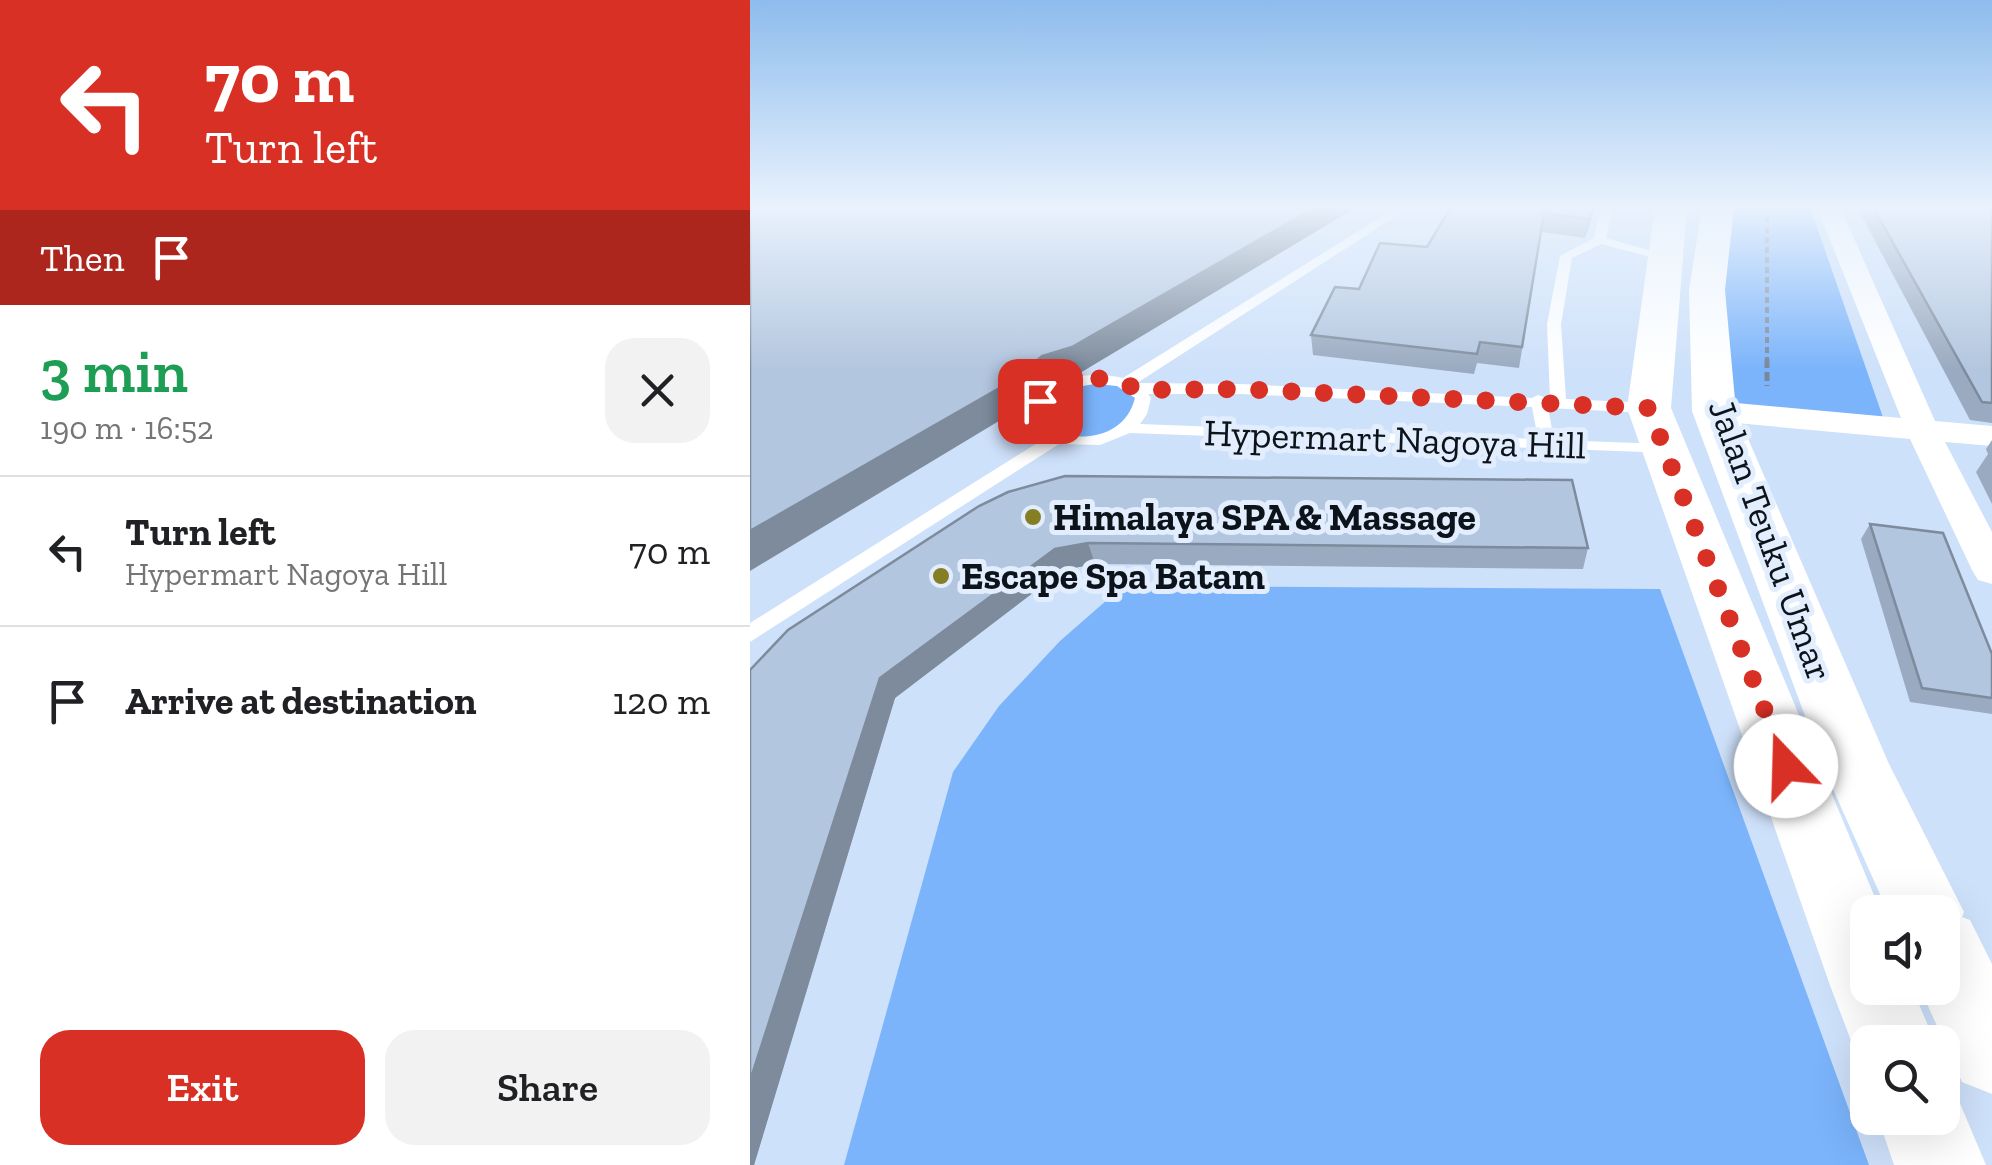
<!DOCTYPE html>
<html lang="en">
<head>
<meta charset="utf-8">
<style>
  :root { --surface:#fff; --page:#f2f2f2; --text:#202124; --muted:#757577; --line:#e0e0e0; --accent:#d93025 }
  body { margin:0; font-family:"Zilla Slab",serif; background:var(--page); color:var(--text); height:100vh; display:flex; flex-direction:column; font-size:38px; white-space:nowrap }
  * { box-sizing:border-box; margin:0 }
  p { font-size:32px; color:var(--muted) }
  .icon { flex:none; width:55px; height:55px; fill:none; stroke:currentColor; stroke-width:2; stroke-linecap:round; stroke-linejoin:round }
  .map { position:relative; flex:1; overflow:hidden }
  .panel { display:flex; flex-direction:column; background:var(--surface); width:750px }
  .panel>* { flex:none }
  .hud { background:#d93025; color:#fff; overflow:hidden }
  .controls { position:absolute; left:1100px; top:895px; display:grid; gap:20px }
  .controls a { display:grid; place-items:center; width:110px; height:110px; border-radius:20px; background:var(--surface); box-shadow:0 10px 40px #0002; font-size:50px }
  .pin { position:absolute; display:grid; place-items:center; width:85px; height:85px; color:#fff; margin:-42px; border-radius:20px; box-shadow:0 5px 15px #0006 }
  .me { position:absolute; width:110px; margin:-55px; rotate:339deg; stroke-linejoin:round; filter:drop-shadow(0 0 8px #0008) }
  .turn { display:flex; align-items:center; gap:35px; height:210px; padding:0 40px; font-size:45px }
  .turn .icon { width:130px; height:130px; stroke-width:2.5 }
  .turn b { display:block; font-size:70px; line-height:85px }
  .then { display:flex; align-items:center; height:95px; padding:0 40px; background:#0003; gap:20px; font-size:38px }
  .round { display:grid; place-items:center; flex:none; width:105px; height:105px; border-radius:30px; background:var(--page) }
  .head { display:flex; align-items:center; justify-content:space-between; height:170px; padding:0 40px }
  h1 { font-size:60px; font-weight:600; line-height:75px; color:#1e9e55 }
  .primary-button { display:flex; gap:20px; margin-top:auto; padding:20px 40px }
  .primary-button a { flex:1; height:115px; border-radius:30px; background:var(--accent); color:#fff; font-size:40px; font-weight:600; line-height:115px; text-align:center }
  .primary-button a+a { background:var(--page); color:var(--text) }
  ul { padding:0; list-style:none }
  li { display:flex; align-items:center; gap:30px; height:150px; padding:0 40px; border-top:2px solid var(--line) }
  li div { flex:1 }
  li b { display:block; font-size:38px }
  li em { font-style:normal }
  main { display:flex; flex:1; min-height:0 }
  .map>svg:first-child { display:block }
</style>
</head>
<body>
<main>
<section class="panel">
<div class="hud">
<div class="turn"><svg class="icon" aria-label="left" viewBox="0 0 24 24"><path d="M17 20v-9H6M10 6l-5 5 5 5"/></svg><div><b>70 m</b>Turn left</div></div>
<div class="then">Then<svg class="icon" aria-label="arrive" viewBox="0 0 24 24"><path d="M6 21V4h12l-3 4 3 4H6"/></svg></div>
</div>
<div class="head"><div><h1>3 min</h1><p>190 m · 16:52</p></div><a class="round"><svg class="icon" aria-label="close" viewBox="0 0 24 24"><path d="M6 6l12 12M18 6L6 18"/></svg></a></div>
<ul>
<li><svg class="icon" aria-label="left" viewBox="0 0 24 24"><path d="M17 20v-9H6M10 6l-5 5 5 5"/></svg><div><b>Turn left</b><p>Hypermart Nagoya Hill</p></div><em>70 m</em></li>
<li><svg class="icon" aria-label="arrive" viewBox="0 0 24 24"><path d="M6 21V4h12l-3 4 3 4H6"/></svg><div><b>Arrive at destination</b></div><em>120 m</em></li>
</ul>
<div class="primary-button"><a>Exit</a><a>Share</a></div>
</section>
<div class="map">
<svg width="1242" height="1165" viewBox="0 0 1242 1165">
  <rect width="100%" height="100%" fill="#cee1fa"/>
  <!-- green -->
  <g fill="#7bb4fb">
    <path d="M976 207H1060L1136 426 964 411Z"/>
    <path d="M345 379 386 390V419L340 441 293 434 288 403Z"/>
    <path d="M373 586 910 589 1119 1165H94L203 772 249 706 310 641Z"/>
  </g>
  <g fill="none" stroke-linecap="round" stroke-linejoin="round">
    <!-- path-far1 -->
    <path stroke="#7a8799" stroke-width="4" stroke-dasharray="6 4" stroke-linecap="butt" d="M1017 207V362"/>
    <!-- path -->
    <path stroke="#7a8799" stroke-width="5" stroke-dasharray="9 4" stroke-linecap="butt" d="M1017 359V386"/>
    <!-- lane -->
    <path fill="#fff" fill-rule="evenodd" d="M647 207H660L387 383 490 384 782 398 788 395 800 399 797 324 810 256 844 238 851 207H863L856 238 922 257 916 261 851 244 822 258 811 324 816 399 899 403 907 408 899 413 798 408 804 440 914 444 920 445V453L380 433 350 445 309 444 0 642V623L292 440 280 434 274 416C292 379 335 369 373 378ZM346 384 367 386 385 398C375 439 327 445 293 427L290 416C301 393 322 387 346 384ZM398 394H490L782 407 788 439 390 424 397 414 401 398Z"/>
    <!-- street -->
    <path fill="#fff" fill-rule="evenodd" d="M1067 207H1090L1185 421 1242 426V446L1195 442 1242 532V584L1228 580 1222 570 1160 439 964 421 953 418 948 411 953 404 964 401 1151 418Z"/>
    <!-- secondary -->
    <g fill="#fff" fill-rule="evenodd">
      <path d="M905 207H937L921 408 1131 912H1118V988H1162L1185 1042H1118V1073L1113 1072 1081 988 877 408Z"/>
      <path d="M952 207H984L975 290 986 411 1139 764 1214 912 1212 917 1220 920 1242 964V1094L1212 1082 1170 988H1192V912H1138L1078 778 942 411 939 290Z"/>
      <path d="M1192 1082 1203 1087 1236 1165H1144L1128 1118H1192Z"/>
    </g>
  </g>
  <!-- wall -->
  <g fill="#9aaac0">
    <path d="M701 207H845L835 238 791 232 769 368 727 363 724 374 563 355 561 335 609 289 677 247Z"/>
    <path d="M1107 207H1242V423L1220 420Z"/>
    <path d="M1242 440V504L1226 472 1238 454 1236 449Z"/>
    <path d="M229 506 838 548 833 569 345 564 313 570 145 698 4 1165H0V670Z"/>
    <path d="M1120 524 1242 654V714L1160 702 1111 539Z"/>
  </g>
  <!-- shaded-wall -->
  <g fill="#7d8b9c">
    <path d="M566 207H607L330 373 301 382 277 404 0 571V531L292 356Z"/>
    <path d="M842 207H845L835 238 839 219Z"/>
    <path d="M338 543 345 564 313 570 145 698 4 1165H0V1081L130 678 305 549Z"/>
  </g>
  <!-- building -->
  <g fill="#b3c6df" stroke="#7d8b9c" stroke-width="2.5">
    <path d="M0 207H566L322 347 292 356 267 378 0 531Z"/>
    <path d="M701 207H842L839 219 794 213 772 347 730 342 727 354 561 335 585 287 609 289 630 243 677 247Z"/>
    <path d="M1123 207H1242V403L1232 402Z"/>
    <path d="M315 476 822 480 838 548 338 543 305 549 130 678 0 1081V670L38 630 229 506 258 492Z"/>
    <path d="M1120 524 1193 533 1242 654V698L1172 688Z"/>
  </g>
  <!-- sky -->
  <linearGradient id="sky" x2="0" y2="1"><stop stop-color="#8dbced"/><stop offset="0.56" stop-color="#e9f2fd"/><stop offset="1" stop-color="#e9f2fd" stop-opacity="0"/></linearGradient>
  <rect width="1242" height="370" fill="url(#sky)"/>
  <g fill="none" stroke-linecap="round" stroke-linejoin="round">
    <!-- route -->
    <path stroke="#d93025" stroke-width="18" stroke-dasharray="0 32.4" d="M290 401C316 378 357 370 387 390L490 389 899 408 1036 766"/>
  </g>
  <!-- markers -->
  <g fill="#867e25" stroke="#e2eefd" stroke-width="4">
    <circle cx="283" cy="517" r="10"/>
    <circle cx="191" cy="576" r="10"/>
  </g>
  <g text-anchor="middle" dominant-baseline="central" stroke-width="10" stroke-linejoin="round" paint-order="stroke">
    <!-- street labels -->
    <g font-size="38" fill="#0c131b" stroke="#e2eefd">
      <text transform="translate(645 439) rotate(2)">Hypermart Nagoya Hill</text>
      <text transform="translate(1021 540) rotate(70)">Jalan Teuku Umar</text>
    </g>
    <!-- poi labels -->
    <g font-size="38" font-weight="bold" fill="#0c131b" stroke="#e2eefd" text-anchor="start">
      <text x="303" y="517">Himalaya SPA &amp; Massage</text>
      <text x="211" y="576">Escape Spa Batam</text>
    </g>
  </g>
</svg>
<div class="controls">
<a><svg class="icon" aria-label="sound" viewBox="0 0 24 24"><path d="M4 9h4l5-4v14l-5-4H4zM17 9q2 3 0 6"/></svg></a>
<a><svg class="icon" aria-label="search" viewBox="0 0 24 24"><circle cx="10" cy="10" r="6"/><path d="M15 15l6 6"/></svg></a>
</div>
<div class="pin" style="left:290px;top:401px;background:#d93025"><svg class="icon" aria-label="arrive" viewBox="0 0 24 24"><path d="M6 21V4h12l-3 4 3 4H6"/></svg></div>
<svg class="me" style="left:1036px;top:766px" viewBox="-20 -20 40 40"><circle r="19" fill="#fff"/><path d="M0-13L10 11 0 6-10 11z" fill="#d93025"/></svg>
</div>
</main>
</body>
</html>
